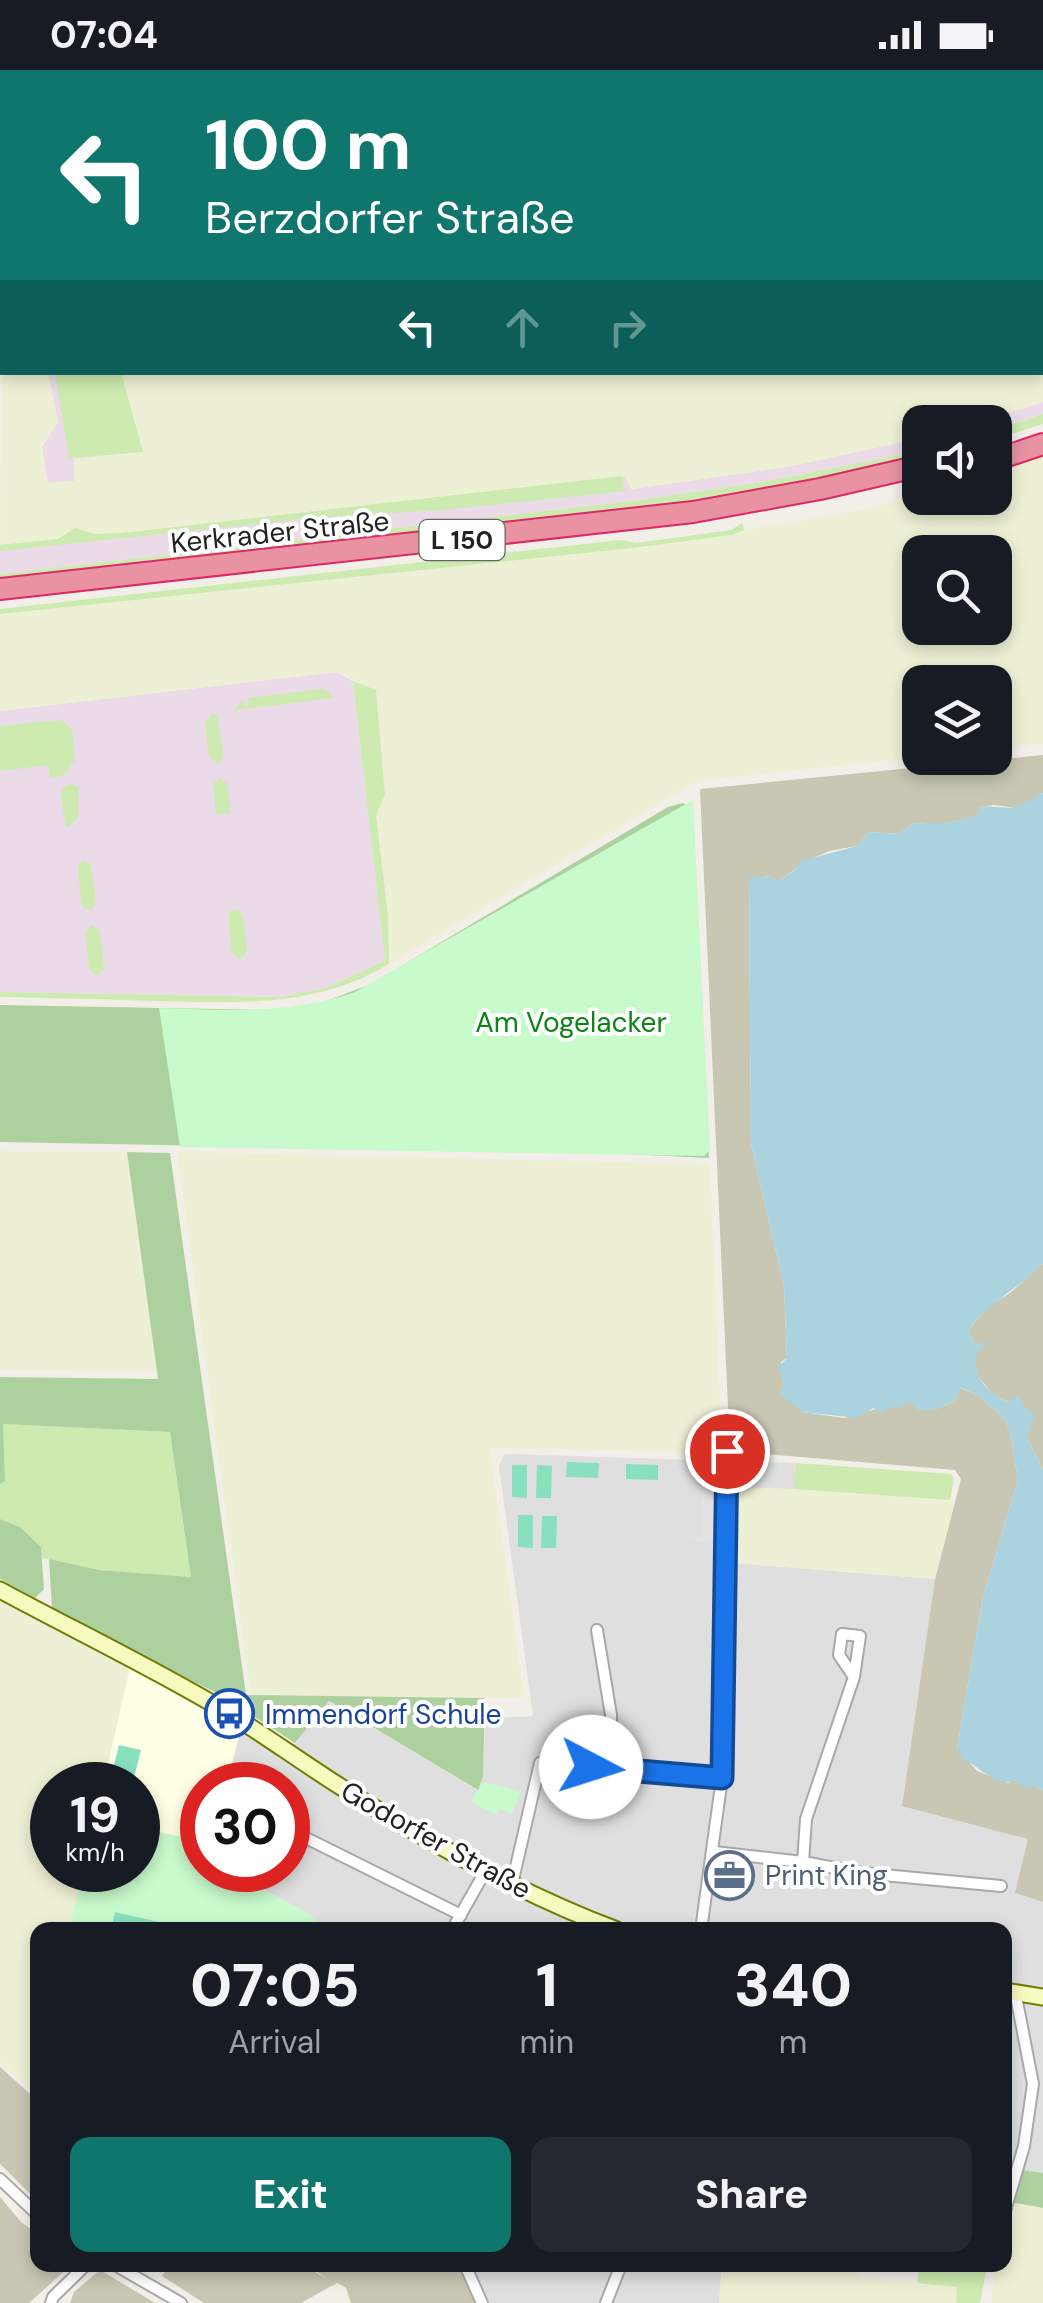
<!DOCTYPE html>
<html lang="en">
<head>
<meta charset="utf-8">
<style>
  :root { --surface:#171b24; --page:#242831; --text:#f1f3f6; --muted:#9ea1a6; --accent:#0f766e }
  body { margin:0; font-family:"DM Sans",sans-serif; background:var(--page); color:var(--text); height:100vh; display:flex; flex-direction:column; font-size:38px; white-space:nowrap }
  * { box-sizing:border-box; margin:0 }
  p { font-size:32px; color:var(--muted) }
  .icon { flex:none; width:55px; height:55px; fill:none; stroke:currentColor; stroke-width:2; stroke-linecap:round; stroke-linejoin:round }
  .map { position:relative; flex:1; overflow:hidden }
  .details { position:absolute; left:30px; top:1852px; width:982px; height:350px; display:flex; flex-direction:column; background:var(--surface); border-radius:20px; box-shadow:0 5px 15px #0003 }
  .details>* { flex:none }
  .guide { position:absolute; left:0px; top:0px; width:1045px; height:305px; box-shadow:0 5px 15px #0003; background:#0f766e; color:#fff; overflow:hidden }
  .tools { position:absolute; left:902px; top:335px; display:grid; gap:20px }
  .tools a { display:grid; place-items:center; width:110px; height:110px; border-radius:20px; background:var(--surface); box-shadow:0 5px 15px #0003; font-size:50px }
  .speed { position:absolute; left:30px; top:1692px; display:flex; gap:20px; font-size:50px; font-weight:700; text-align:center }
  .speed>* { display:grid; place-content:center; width:130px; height:130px; border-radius:50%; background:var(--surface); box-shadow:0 5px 15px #0003; line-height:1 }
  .speed small { font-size:25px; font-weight:400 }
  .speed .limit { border:15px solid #d22; background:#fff; color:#111 }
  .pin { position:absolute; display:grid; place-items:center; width:85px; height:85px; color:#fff; margin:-42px; border:5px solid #fff; border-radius:50%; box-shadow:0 2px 10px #0007 }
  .me { position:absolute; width:110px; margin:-55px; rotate:95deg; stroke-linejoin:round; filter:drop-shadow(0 0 8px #0008) }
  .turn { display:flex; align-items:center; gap:35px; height:210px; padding:0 40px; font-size:45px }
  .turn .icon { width:130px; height:130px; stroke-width:2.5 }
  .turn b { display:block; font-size:70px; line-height:85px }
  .lanes { display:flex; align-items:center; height:95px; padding:0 40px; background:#0003; justify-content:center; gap:50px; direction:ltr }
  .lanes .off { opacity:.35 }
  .eta { display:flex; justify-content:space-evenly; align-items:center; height:170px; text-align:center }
  .eta b { font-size:60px; font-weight:800; line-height:70px }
  .primary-button { display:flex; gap:20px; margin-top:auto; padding:20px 40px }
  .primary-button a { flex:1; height:115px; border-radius:20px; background:var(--accent); color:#fff; font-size:40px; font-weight:800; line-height:115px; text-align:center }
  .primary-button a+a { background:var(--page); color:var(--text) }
  .status { display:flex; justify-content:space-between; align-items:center; height:70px; padding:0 50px; background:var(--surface); direction:ltr }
  .status svg { height:28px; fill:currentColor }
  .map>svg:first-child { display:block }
</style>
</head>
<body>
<div class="status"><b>07:04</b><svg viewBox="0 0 49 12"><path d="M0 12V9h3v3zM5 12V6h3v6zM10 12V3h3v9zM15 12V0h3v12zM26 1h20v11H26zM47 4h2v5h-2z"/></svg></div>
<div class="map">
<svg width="1043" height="2233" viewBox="0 0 1043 2233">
  <rect width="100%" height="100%" fill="#f2efe9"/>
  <!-- residential -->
  <g fill="#e0dfdf">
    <path d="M505 1384 796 1393 794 1419 723 1417 722 1492 935 1509 902 1735 1029 1769 1016 1823 1043 1832V2103L1021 2101 1005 2151V1860H308L316 1848 228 1800H288V1715H227L240 1662 283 1689 328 1631 477 1720 483 1706 485 1649 533 1646 499 1396Z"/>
    <path d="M470 2195H722L719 2233H487Z"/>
  </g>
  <!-- industrial -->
  <g fill="#ebdbe8">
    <path d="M130 0H567V2H131Z"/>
    <path d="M649 0H1043V239L1042 2Z"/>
    <path d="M48 303H121L143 382 74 411 47 413 42 377 58 352Z"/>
    <path d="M1043 332V344L995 360V352H979Z"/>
    <path d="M920 368V381L762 412 631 431 0 504V475L626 406 632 419 787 397Z"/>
    <path d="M337 602 353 611 385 891 325 918 281 927 0 922V641Z"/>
  </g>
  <!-- education -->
  <path fill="#ffffe5" d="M130 1597 240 1662 226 1715H202V1771L138 1758V1715H103Z"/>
  <!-- construction -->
  <g fill="#c7c7b4">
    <path d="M1043 685V723L1025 735 1015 738 994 735 979 737 981 743 966 749 937 755 914 753 899 764 869 762 857 776 829 781 807 791 778 811 769 806 749 809 751 1074 784 1216 787 1288 781 1292 802 1342 844 1348 909 1330 919 1340H934L954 1331 960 1318 979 1326 1005 1349 1011 1366 1018 1410 983 1527 957 1678 977 1701 1008 1713 1017 1710 1043 1720V1832L1015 1823 1028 1769 902 1736 935 1509 961 1409 955 1400 730 1381 700 719Z"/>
    <path d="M1043 1194V1400L1027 1368 1029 1355 1008 1332 993 1324 975 1303V1273L968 1260 989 1236 1010 1223Z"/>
    <path d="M0 1997 37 2030V2131L0 2094Z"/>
    <path d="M0 2127 22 2153 37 2163 38 2195H71L29 2233H0Z"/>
    <path d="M170 2195H303L329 2210 308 2195H460L477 2233H351L346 2218 337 2213 301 2233H204L162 2206Z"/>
    <path d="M100 2200 155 2233H70L74 2222Z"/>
  </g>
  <!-- farmland -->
  <g fill="#eef0d5" fill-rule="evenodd">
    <path d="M1043 238V332L979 352H920V368L787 397 631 419 625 406 123 463 95 464 79 459 58 469 0 475 2 269V302L48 303 58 352 42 377 48 413 74 411V389L143 381 121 303 1042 302Z"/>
    <path d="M1043 384V674L995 679V612H920V687L697 711 389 894 388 844 376 745 385 724 376 620 337 602 0 641V544L732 465 744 460 866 439 920 424V428H995V402ZM920 482H995V558H920Z"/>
    <path d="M0 1081 127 1082 157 1301 0 1300Z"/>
    <path d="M177 1082 710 1094 722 1382 490 1378 524 1628 251 1626Z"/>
    <path d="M734 1417 794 1419 955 1431 935 1509 734 1493Z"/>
    <path d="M0 1529 130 1597 103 1715H52V1800H83L69 1860H38L37 2025 0 1992Z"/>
    <path d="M1010 2132 1043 2138V2233H991L996 2195H1005V2150Z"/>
    <path d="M722 2195H857L858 2208 957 2217 956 2233H719Z"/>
  </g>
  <!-- grass -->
  <g fill="#cdebb0">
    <path d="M55 303H121L143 382 69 388Z"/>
    <path d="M1043 344V354L995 369V360Z"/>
    <path d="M920 381V390L755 424 214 489C182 485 127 490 98 502L0 513V504L631 431 762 412Z"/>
    <path d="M622 406 625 421 444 440 322 447 0 481V475L58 469 75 458 95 464 123 463Z"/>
    <path d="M742 453 744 460 732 465 632 478 0 544V539L621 470 636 473 731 460Z"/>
    <path d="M353 611 376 620 385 725 376 745 388 845 389 894C316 938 238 933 155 931 104 929 52 928 0 927V922L281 927 325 918 385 891Z"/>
    <path d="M321 619 329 622 333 628 235 640 242 630 245 636 249 635 248 628Z"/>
    <path d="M212 643 217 644 224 687 217 693 209 686 205 652Z"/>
    <path d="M62 650 72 660 75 689 65 705 50 708 48 695 0 701V656Z"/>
    <path d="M220 708 227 713 231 743 216 744 213 714Z"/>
    <path d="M72 713 79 718 78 748 68 757 65 754 61 722 63 718Z"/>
    <path d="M85 790 91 794 96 834 91 840 84 839 81 833 78 794Z"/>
    <path d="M238 839 243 846 247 881 240 890 232 883 228 849 230 841Z"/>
    <path d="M92 855 100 861 104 899 97 906 89 899 85 862Z"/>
    <path d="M2 1354 170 1362 191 1507 99 1500 42 1488 41 1477 20 1457 0 1449V1414L5 1410Z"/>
    <path d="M796 1393 951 1404 954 1408 950 1430 794 1419Z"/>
    <path d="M919 2195 987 2197 980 2233H956L957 2217 917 2213Z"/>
  </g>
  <!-- forest -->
  <g fill="#add19e">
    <path d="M683 733 693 739 709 1088 604 1083 0 1072V935L275 940 324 932 371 914 668 737Z"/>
    <path d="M127 1082 170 1083 246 1625 485 1628 483 1706 478 1720 329 1631 295 1673 221 1625 141 1586 52 1538 49 1489 99 1500 191 1507 170 1362 3 1354 5 1411 0 1414V1307L158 1309Z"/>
    <path d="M0 1449 20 1457 41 1477 44 1519 35 1528 0 1509Z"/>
    <path d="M1021 2100 1043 2103V2138L1010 2132Z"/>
  </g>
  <!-- park -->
  <g fill="#c8facc">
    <path d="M693 730 710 1080 704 1086 180 1077 159 938C227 940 290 945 355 922Z"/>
    <path d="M483 1712 521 1721 512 1744 500 1739 496 1745 471 1732Z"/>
    <path d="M138 1758 202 1771V1800H228L316 1848 308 1860H69L83 1800H138Z"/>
  </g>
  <!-- pitch -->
  <g fill="#88e0be">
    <path d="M567 1392 599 1393 598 1408 566 1407Z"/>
    <path d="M626 1394 658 1395V1410L626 1409Z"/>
    <path d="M512 1395H527V1428L512 1427Z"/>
    <path d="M537 1395 552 1396 551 1428H536Z"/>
    <path d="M518 1445H533V1478L518 1477Z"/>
    <path d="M542 1446H557L556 1478H541Z"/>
    <path d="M119 1675 141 1680 132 1715 110 1712Z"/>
    <path d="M115 1842 168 1854 166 1860H111Z"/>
  </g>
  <!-- parking -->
  <path fill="#e2e2e2" d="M688 1390 722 1391V1473L689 1472V1466L701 1465 702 1413 689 1412Z"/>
  <!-- water -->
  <path fill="#aad3df" d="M1043 723V1194C1019 1218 988 1233 968 1260L975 1273H986L975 1285C975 1310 986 1320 1007 1332L1018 1326 1028 1340 1035 1344 1027 1368 1043 1400V1720L1032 1716 1027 1720 1017 1711C995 1718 980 1696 963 1689L957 1678 983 1527 1018 1410 1011 1366 1005 1349 979 1326 961 1318 954 1331 934 1340H919L909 1331 898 1339 894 1336 881 1343 873 1338 858 1348 802 1342 779 1323 784 1314 778 1298 787 1288 784 1216 751 1074 749 808 770 806 778 811 795 800 801 791 857 776 869 762 899 764 914 753C938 755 958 753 980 743L979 736 1015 738Z"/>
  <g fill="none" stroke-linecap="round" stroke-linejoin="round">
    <defs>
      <g id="street">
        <path d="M597 1560 611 1645 612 1699"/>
        <path d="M288 1759 461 1845"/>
        <path d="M714 1782 803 1792 862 1803 1001 1816"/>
        <path d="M803 1792 806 1749 854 1607 860 1566 842 1564 839 1585 854 1607"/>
        <path d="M512 1814 540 1693 722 1708"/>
        <path d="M452 1860 486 1800"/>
        <path d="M701 1860 722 1708 727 1381"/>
        <path d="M0 2109 38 2145"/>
        <path d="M1005 2141 1024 2076 1033 2014 1015 1921"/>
        <path d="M115 2195 181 2233"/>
        <path d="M465 2195 482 2233"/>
        <path d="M51 2233 53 2227 86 2195"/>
        <path d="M606 2233 621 2195"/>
      </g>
      <g id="secondary">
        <path d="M0 1520C76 1561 153 1598 227 1642 266 1666 303 1693 341 1717 428 1772 521 1824 617 1860"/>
        <path d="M1005 1921 1043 1927"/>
      </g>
      <g id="highway">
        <path d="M995 390 1043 374"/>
        <path d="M0 519 693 442 820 419 920 396"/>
      </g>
    </defs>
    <!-- street casing -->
    <use href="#street" stroke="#a9a9a9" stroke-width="14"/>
    <!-- secondary casing -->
    <use href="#secondary" stroke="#707d05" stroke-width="19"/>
    <!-- highway casing -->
    <use href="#highway" stroke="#dc2a67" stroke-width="24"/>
    <!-- street -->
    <use href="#street" stroke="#fff" stroke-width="10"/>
    <!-- secondary -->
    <use href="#secondary" stroke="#f7fabf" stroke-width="15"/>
    <!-- highway -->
    <use href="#highway" stroke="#e892a2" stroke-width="20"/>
  </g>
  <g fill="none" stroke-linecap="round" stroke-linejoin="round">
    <defs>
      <path id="route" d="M591 1697 722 1708 727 1381"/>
    </defs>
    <!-- route casing -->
    <use href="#route" stroke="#114b97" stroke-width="25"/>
    <!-- route -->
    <use href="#route" stroke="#1a73e8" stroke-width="18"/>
  </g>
  <!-- icons -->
  <defs>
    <symbol id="bus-ring" viewBox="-11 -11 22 22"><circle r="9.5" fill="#fff" stroke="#1a4fb4" stroke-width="1.5"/><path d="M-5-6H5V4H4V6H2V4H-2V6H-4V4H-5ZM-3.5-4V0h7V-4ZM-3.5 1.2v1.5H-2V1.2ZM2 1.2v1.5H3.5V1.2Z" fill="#1a4fb4"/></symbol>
    <symbol id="office-ring" viewBox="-11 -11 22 22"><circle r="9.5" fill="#fff" stroke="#5c6f8a" stroke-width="1.5"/><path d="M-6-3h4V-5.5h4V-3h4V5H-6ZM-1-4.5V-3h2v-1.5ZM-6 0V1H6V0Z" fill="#5c6f8a"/></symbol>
  </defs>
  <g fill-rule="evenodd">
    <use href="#bus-ring" x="202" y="1616" width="55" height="55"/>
    <use href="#office-ring" x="702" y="1778" width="55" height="55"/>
  </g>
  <g text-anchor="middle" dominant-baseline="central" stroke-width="8" stroke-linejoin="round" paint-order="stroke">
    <!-- shield labels -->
    <rect fill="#fff" stroke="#646464" stroke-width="2.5" x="419.5" y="450" width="85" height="40" rx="8"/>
    <g font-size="25" font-weight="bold" fill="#222">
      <text x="462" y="470">L 150</text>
    </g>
    <!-- street labels -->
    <g font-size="28" fill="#222" stroke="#fff">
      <text transform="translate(280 462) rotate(-6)">Kerkrader Straße</text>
      <text transform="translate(436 1770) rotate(29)">Godorfer Straße</text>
    </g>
    <!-- park labels -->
    <g font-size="28" fill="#0c8416" stroke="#fff">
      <text x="571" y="952">Am Vogelacker</text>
    </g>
    <!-- transit labels -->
    <g font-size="28" fill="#164399" stroke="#fff" text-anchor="start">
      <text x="265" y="1644">Immendorf Schule</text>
    </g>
    <!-- service labels -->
    <g font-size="28" fill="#4e5e75" stroke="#fff" text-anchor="start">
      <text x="765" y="1805">Print King</text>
    </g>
  </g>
</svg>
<div class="tools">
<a><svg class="icon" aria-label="sound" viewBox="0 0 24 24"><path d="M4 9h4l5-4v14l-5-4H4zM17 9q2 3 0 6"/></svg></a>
<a><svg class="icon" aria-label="search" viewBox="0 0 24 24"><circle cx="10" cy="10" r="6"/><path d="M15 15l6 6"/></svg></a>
<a><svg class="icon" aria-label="layers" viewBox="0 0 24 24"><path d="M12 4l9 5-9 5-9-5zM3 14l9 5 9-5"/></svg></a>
</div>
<div class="speed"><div>19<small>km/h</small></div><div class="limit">30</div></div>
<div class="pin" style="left:727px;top:1381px;background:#d93025"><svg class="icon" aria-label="arrive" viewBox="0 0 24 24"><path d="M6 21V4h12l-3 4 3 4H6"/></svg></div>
<svg class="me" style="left:591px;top:1697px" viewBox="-20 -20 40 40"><circle r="19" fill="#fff"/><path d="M0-13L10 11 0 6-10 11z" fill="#1a73e8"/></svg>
<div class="guide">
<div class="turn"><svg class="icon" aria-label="left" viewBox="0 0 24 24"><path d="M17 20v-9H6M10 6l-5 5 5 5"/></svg><div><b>100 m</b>Berzdorfer Straße</div></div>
<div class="lanes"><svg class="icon" aria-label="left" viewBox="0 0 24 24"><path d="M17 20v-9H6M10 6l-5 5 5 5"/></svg><svg class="icon off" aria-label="ahead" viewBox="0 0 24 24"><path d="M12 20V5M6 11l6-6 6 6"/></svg><svg class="icon off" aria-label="right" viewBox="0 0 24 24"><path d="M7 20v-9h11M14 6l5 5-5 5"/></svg></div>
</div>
<section class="details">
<div class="eta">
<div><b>07:05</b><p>Arrival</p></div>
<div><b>1</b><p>min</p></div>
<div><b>340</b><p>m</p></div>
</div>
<div class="primary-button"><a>Exit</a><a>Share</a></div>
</section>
</div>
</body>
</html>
